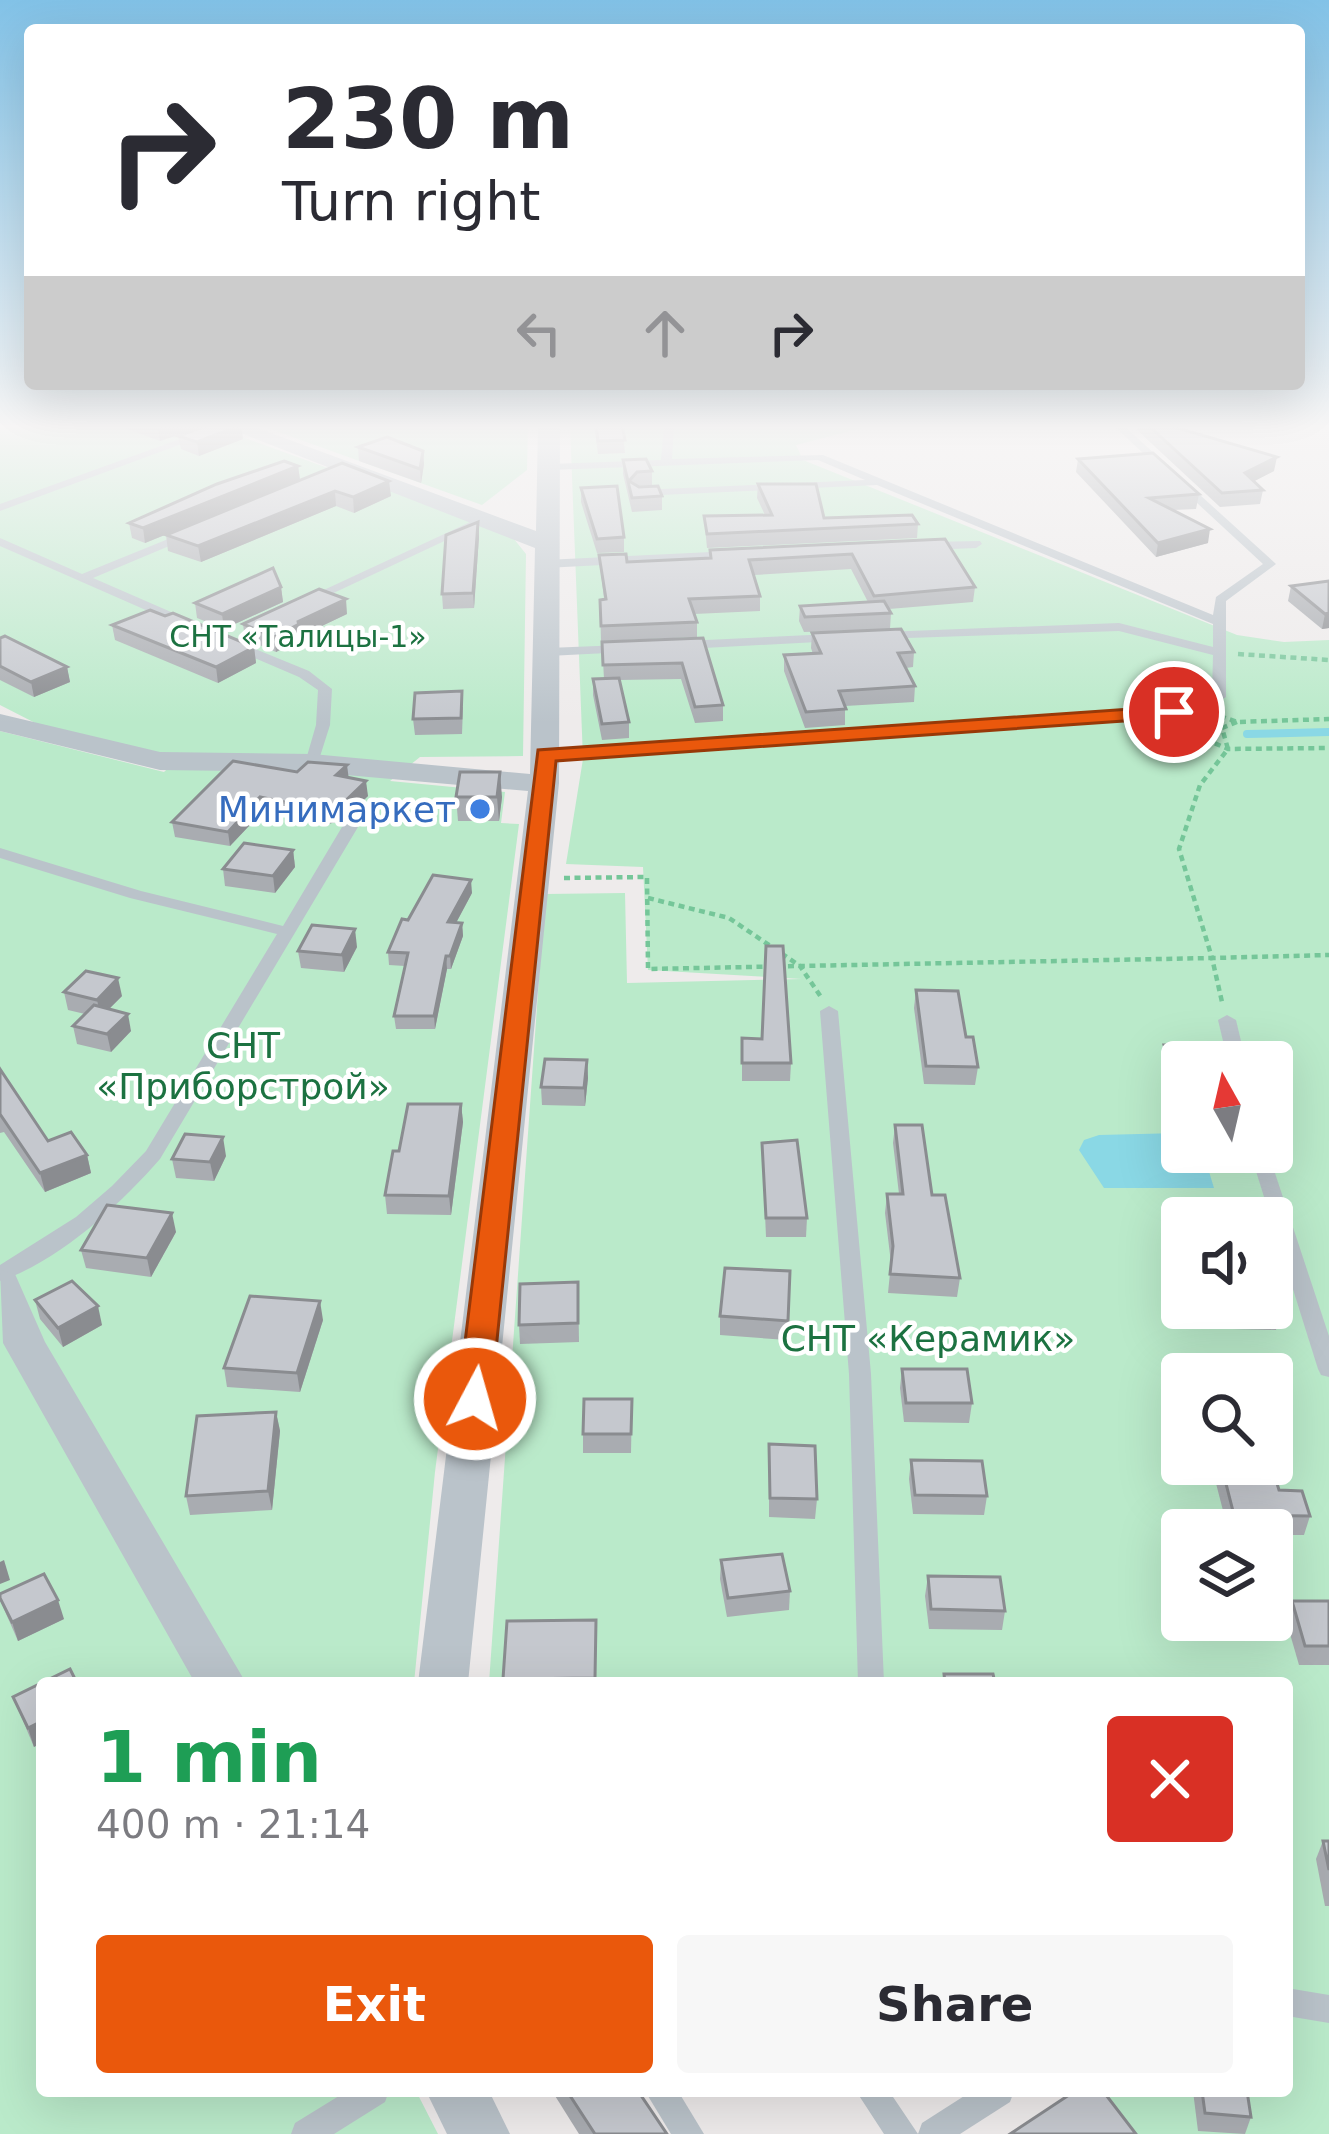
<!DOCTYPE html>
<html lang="en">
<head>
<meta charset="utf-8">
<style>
  :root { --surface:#fff; --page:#f7f7f7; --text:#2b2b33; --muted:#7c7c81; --accent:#ea580c }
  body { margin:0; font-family:"DejaVu Sans",sans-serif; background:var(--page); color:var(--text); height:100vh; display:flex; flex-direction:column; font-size:45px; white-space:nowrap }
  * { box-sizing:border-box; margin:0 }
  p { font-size:39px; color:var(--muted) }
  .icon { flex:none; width:66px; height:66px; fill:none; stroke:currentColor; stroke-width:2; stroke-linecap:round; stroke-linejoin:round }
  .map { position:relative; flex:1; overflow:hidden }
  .sheet { position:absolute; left:36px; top:1677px; width:1257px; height:420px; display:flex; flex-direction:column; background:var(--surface); border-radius:12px; box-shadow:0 12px 48px #0002 }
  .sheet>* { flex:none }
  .guide { position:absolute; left:24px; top:24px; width:1281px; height:366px; border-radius:12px; box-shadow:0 12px 48px #0002; background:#fff; color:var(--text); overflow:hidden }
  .needle { width:78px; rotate:352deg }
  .controls { position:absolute; left:1161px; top:1041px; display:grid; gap:24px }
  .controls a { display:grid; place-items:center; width:132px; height:132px; border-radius:12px; background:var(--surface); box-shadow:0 12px 48px #0002; font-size:60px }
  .pin { position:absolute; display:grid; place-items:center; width:102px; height:102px; color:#fff; margin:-51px; border:6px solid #fff; border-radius:50%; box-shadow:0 3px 12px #0007 }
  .me { position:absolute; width:132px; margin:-66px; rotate:6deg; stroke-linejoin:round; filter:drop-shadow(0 0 9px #0008) }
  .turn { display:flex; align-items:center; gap:42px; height:252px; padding:0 60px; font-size:54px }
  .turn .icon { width:156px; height:156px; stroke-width:2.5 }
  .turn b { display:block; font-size:84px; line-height:102px }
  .lanes { display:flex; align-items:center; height:114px; padding:0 60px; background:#0003; justify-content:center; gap:60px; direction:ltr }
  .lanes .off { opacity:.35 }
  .round { display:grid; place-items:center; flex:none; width:126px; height:126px; border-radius:12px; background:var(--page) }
  .overview { display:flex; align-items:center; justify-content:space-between; height:204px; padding:0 60px }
  h1 { font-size:72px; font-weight:700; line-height:90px; color:#1e9e55 }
  .cta { display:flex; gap:24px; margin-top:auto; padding:24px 60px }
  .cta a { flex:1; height:138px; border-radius:12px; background:var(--accent); color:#fff; font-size:48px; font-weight:700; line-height:138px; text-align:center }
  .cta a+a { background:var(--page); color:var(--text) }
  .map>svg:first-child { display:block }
</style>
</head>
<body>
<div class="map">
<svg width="1329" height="2134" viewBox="0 0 1329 2134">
  <rect width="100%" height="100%" fill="#eeebeb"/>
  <!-- green -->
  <g fill="#baeaca" fill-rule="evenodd">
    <path d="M0 425H209L493 528 514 539 526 554 523 756 420 757 390 781 505 792 501 823 519 824 435 1472 414 1683H42V2091H416L438 2134H0V731L164 772 179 758 43 727 0 705Z"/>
    <path d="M259 425H528L527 470 482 505Z"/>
    <path d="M570 425H874L796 445 803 460 1237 635 1284 642 1329 640V2134H1124L1088 2091H1287V1683H489L545 894 625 893 627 983 802 979 648 970 643 867 566 864 583 759ZM1182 1062H1272V1152H1182ZM1182 1218H1272V1308H1182ZM1182 1374H1272V1464H1182ZM1182 1530H1272V1620H1182Z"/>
  </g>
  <!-- water -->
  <path fill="#8ad8e5" d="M1180 1133 1182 1152H1203L1214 1188H1104L1079 1150 1084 1140 1099 1135Z"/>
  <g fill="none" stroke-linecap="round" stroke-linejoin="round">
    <!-- stream -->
    <path stroke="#8ad8e5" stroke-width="8" d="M1247 734 1329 732"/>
    <!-- path -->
    <g stroke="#75c699" stroke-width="4.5" stroke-dasharray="6 4.5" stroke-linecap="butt">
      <path d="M1238 654 1329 660"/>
      <path d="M1220 716 1237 722 1329 719"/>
      <path d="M1237 722 1222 728 1228 749 1200 785 1179 849 1212 958 1329 955"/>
      <path d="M1186 731 1228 749 1329 748"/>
      <path d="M564 878 647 877 648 969 800 966 821 997"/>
      <path d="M648 898 729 918 800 966 1212 958 1222 1002"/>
    </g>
    <!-- service -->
    <g fill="#bac3ca" fill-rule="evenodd">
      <path d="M219 425H233L0 511V504Z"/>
      <path d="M664 425H674L672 459 823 455 1213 615 1216 597 1263 564 1115 427 1123 425 1276 564 1226 601V697L1203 712 1149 720 540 758V752L545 751 1149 712 1194 705 1212 695 1213 655 1119 631 878 639V633L883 632 1119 623 1213 647V624L877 485 639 496 633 493 639 490 865 480 818 460 550 470 544 467 550 464 661 460Z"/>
      <path d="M483 516 489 519 487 521 308 605 298 602Z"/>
      <path d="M183 533 193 536 93 578 194 622 195 625 189 629 0 546V538L82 574Z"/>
      <path d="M980 541 982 544 976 548 927 550 921 546 927 542Z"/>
      <path d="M732 551 738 555 736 558 545 568 539 564 545 560Z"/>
      <path d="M831 634 836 635V641L685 649 678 645 685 641Z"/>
      <path d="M236 641 309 671 332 689 330 725 317 766 312 767 305 763 316 725 318 690 299 677 231 648V642Z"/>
      <path d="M622 645 629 649 627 652 548 656 541 652 548 648Z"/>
      <path d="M350 822 358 827 160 1159C119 1206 59 1261 0 1281V1265L76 1217 112 1186 146 1151 277 934 130 898 0 858V848L141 891 283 926 342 827Z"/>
      <path d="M829 1006 838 1011 871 1374 884 1683H858L849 1374 820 1011Z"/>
      <path d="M1227 1015 1236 1020 1246 1062H1228L1218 1020Z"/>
      <path d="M1250 1152H1268L1329 1336V1377L1321 1375 1318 1369Z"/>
      <path d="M1287 1988 1329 1995V2023L1287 2016Z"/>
      <path d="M347 2091H389L385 2102 334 2134H291L295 2123Z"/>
      <path d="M645 2091H678L704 2134H671Z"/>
      <path d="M856 2091H889L918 2134 922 2123 972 2091H1014L1010 2102 960 2134H884Z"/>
    </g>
    <!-- minor -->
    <g fill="#bac3ca" fill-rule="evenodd">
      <path d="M220 425H249L536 531 538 425H560L559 783 468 1683H418L528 791 312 772 160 770 0 731V714L160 752 312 754 530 774 535 548Z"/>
      <path d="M0 1270 15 1274 45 1342 246 1683H195L3 1343Z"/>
      <path d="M426 2091H489L510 2134H447Z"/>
    </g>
  </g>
  <!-- wall -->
  <g fill="#a9acb1">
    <path d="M116 425H207L160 441Z"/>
    <path d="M594 425H622L625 453 598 454Z"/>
    <path d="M1138 425H1167L1274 471 1254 481 1263 490 1260 504 1220 507 1137 430Z"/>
    <path d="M178 436 243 439 199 456 181 449Z"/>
    <path d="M358 447 423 451 424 464 421 483 359 461Z"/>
    <path d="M1078 459 1199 494 1196 509 1173 510 1208 543 1156 557 1076 472Z"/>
    <path d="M623 460 652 471V485L638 486 662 496V510L632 512 623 474Z"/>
    <path d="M342 463 391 496 354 513 336 506 201 562 168 551 166 535Z"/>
    <path d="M298 466 300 480 145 543 132 538 129 523Z"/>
    <path d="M758 484 824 518 918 524 917 538 707 548 704 516 765 515 757 498Z"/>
    <path d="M581 488 624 537V552L597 553 581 502Z"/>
    <path d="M478 522 479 537 474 608 443 609 442 594Z"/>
    <path d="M945 539 975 587 973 602 889 609 891 613 890 629 804 632 799 621 800 606 868 602 851 569 754 575 760 596V611L694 614 697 622V637L601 641 600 600 604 599 599 555 627 562 710 558V550Z"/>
    <path d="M1329 581V628L1322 629 1288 601 1291 586Z"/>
    <path d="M281 587 283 602 224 629 197 618 195 603Z"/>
    <path d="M347 614 305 634V637L276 652 245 639 243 624Z"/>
    <path d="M112 625 254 647 256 663 218 683 115 640Z"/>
    <path d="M812 633 914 652 913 667 906 668 915 686 914 702 845 706V725L805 728 784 671V655L813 654 811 648Z"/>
    <path d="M0 638 67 667 70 682 34 697 0 680Z"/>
    <path d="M703 638 723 705V721L695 723 681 679 619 680 629 722V738L602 740 593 695V679H604L602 642Z"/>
    <path d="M463 707 462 734 415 735 413 719Z"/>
    <path d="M297 772 348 778 368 796 342 821 322 825 262 812 230 846 175 837 172 822Z"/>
    <path d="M456 797H502L499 821H458Z"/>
    <path d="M293 850 295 867 275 893 225 886 223 869Z"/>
    <path d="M472 893 456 923H462L463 936 451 969H447L435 1029H396L394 1016 405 966 389 965 388 952 408 920Z"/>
    <path d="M357 947 344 972 301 968 298 951Z"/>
    <path d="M916 990 966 1037 978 1067 975 1085 924 1084 914 1008Z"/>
    <path d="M64 992 122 996 109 1009 131 1031 111 1052 77 1044 73 1026 85 1014 68 1010Z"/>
    <path d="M742 1038 762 1039 791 1063 790 1081H742Z"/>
    <path d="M1164 1045 1182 1062V1094H1170L1161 1063Z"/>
    <path d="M587 1060 588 1078 585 1106 542 1105 541 1087Z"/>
    <path d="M0 1069 48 1141 87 1155 91 1173 45 1192 4 1132 0 1133Z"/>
    <path d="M461 1104 463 1122 451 1215 387 1214 385 1195 399 1151Z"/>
    <path d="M895 1125 932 1195 960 1278 957 1297 888 1293 891 1263 885 1213 887 1194H899L893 1143Z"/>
    <path d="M762 1143 807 1218 806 1237H766Z"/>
    <path d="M226 1156 214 1181 176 1178 172 1159Z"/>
    <path d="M176 1232 151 1277 86 1268 81 1250Z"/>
    <path d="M790 1271 787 1340 720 1335V1316Z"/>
    <path d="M578 1282 579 1342 520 1344 519 1325Z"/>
    <path d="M35 1300 102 1325 63 1347 40 1319Z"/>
    <path d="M1226 1308H1272L1281 1311 1276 1330 1232 1329Z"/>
    <path d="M323 1320 300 1392 227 1387 224 1368Z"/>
    <path d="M902 1369 972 1403 969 1423 904 1422 900 1388Z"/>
    <path d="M632 1399 631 1453H583V1434Z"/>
    <path d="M276 1412 280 1431 272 1510 190 1515 186 1496Z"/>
    <path d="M769 1444 817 1499 815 1519 769 1517Z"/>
    <path d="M911 1460 987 1496 984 1515 913 1514 909 1479Z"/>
    <path d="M1211 1464H1271L1279 1490 1310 1516 1304 1535H1272V1530H1228Z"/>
    <path d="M721 1560 790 1591 789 1610 727 1617 720 1579Z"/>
    <path d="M928 1576 1005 1611 1002 1630 929 1629 925 1596Z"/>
    <path d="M0 1600 64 1619 18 1641Z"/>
    <path d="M1292 1601H1329V1665H1299L1286 1620Z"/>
    <path d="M596 1620V1683H504L507 1621Z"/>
    <path d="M77 1683 34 1747 13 1697Z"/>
    <path d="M1323 1841H1329V1906H1325L1316 1859Z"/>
    <path d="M552 2091H638L667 2134H579Z"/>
    <path d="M1193 2091H1247L1251 2117 1245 2134 1198 2131Z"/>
  </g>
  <!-- shaded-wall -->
  <g fill="#8a8c90">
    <path d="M168 425H207L160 441 158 428Z"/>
    <path d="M241 425 243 439 199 456 197 442Z"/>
    <path d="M423 451 424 464 421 483 420 469Z"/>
    <path d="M1277 457 1274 471 1243 487 1245 473Z"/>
    <path d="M298 466 300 480 145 543 143 528Z"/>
    <path d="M389 481 391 496 354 513 353 497Z"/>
    <path d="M335 491 336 506 201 562 198 546Z"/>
    <path d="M478 522 479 537 474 608 473 593Z"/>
    <path d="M1210 529 1208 543 1156 557 1158 543Z"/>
    <path d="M281 587 283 602 224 629 222 614Z"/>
    <path d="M346 599 347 614 305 634V637L276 652 274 637 297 622Z"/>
    <path d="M1329 613V628L1322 629 1325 614Z"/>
    <path d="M254 647 256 663 218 683 216 667Z"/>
    <path d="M67 667 70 682 34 697 31 682Z"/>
    <path d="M347 765 349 780 336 775Z"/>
    <path d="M500 772 502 797 499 821 497 797Z"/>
    <path d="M366 781 368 796 342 821 322 825 321 810Z"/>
    <path d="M260 797 262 812 230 846 228 832Z"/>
    <path d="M293 850 295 867 275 893 273 876Z"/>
    <path d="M471 880 472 893 449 936 448 922Z"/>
    <path d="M462 923 463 936 451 969 450 956Z"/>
    <path d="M355 929 357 947 344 972 342 955Z"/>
    <path d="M446 956 447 969 435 1029 434 1016Z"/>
    <path d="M118 978 122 996 101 1017 97 1000Z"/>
    <path d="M128 1014 131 1031 111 1052 107 1034Z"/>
    <path d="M587 1060 588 1078 585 1106 584 1088Z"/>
    <path d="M461 1104 463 1122 451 1215 449 1196Z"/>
    <path d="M223 1137 226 1156 214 1181 210 1162Z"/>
    <path d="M87 1155 91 1173 45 1192 40 1173Z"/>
    <path d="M172 1213 176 1232 151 1277 147 1258Z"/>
    <path d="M320 1301 323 1320 300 1392 297 1373Z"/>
    <path d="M98 1306 102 1325 63 1347 58 1328Z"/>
    <path d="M276 1412 280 1431 272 1510 268 1491Z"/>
    <path d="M4 1560 10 1580 0 1584V1562Z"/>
    <path d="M58 1600 64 1619 18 1641 12 1622Z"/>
    <path d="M42 1721V1743L34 1747 28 1728Z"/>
  </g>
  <!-- building -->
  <g fill="#c5c8ce" stroke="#8a8c90" stroke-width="3">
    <path d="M209 425H241L197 442 178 436Z"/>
    <path d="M596 425H622L625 440 598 441Z"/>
    <path d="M1148 425H1167L1277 457 1245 473 1263 490 1222 493Z"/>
    <path d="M387 437 423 451 420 469 358 447Z"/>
    <path d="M1153 453 1199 494 1149 498 1210 529 1158 543 1078 459Z"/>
    <path d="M646 459 652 471 637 472 629 481 639 487 658 486 662 496 632 498 623 460Z"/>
    <path d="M284 461 298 466 143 528 129 523 217 484Z"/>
    <path d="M342 463 389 481 353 497 335 491 198 546 166 535Z"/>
    <path d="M758 484H816L824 518 912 515 918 524 707 534 704 516 772 515Z"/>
    <path d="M617 486 624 537 597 539 581 488Z"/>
    <path d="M478 522 473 593 442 594 446 535Z"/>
    <path d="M945 539 975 587 874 596 852 554 749 560 760 596 689 599 697 622 601 626 600 600 606 599 599 555 626 554 627 562 711 558 710 550Z"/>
    <path d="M273 568 281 587 222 614 195 603Z"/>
    <path d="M1329 581V613L1325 614 1291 586Z"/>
    <path d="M319 589 346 599 297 622H303L274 637 243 624Z"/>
    <path d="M884 601 891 613 805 617 800 606Z"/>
    <path d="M150 610 165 616 173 613 254 647 216 667 112 625Z"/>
    <path d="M901 629 914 652 898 653 915 686 839 691 846 709 806 712 784 655 821 653 812 633Z"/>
    <path d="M5 636 67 667 31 682 0 666V638Z"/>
    <path d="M703 638 723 705 695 707 682 663 603 665 602 642Z"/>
    <path d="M619 678 629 722 602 724 593 679Z"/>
    <path d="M462 691 461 718 413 719 415 693Z"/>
    <path d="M233 761 297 772 308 762 347 765 336 775 366 781 340 806 321 810 260 797 228 832 172 822Z"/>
    <path d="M460 772H500L497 797H456Z"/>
    <path d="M244 843 293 850 273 876 223 869Z"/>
    <path d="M433 875 471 880 448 922 462 923 450 956H446L434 1016H394L408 953 388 952 402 919 408 920Z"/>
    <path d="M312 925 355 929 342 955 298 951Z"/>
    <path d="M766 946H783L791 1063H742V1038L762 1039Z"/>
    <path d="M86 971 118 978 97 1000 64 992Z"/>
    <path d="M916 990 958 991 966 1037H973L978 1067 926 1066Z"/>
    <path d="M94 1005 128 1014 107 1034 73 1026Z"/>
    <path d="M1164 1045H1211L1217 1062H1182V1076H1174Z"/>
    <path d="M545 1059 587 1060 584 1088 541 1087Z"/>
    <path d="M0 1069 48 1141 71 1132 87 1155 40 1173 0 1114Z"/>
    <path d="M408 1104H461L449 1196 385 1195 393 1151H399Z"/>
    <path d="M895 1125H922L932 1195H945L960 1278 890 1274 893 1246 887 1194H903Z"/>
    <path d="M185 1134 223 1137 210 1162 172 1159Z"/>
    <path d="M797 1140 807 1218H766L762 1143Z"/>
    <path d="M107 1205 172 1213 147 1258 81 1250Z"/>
    <path d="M725 1268 790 1271 788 1321 720 1316Z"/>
    <path d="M72 1281 98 1306 58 1328 35 1300Z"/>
    <path d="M578 1282V1323L519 1325 520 1284Z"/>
    <path d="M1272 1282 1281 1311 1237 1310 1236 1308H1272Z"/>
    <path d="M250 1296 320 1301 297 1373 224 1368Z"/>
    <path d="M902 1369H967L972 1403H906Z"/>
    <path d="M584 1399H632L631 1434H583Z"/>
    <path d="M276 1412 268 1491 186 1496 197 1416Z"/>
    <path d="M769 1444 815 1446 817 1499 770 1498Z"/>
    <path d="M911 1460 982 1461 987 1496 915 1495Z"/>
    <path d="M1221 1464H1271L1279 1490 1302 1491 1310 1516 1234 1515Z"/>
    <path d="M782 1554 790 1591 728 1598 721 1560Z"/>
    <path d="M44 1574 58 1600 12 1622 0 1598V1594Z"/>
    <path d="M928 1576 1000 1577 1005 1611 931 1609Z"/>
    <path d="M1292 1601H1329V1646H1305Z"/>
    <path d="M596 1620 595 1678 503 1679 507 1621Z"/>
    <path d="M70 1669 77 1683H42V1721L28 1728 13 1697Z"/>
    <path d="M944 1674H993L995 1683H945Z"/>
    <path d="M1323 1841H1329V1870Z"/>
    <path d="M567 2091H638L667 2134H595Z"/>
    <path d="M1075 2091H1103L1136 2134H1010Z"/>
    <path d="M1202 2091H1247L1251 2117 1205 2113Z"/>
  </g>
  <!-- sky -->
  <linearGradient id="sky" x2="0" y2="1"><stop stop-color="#82c2e7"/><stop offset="0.59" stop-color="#f7f6f6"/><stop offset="1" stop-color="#f7f6f6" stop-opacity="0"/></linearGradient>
  <rect width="1329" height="723" fill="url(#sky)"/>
  <!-- route -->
  <path fill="#ea580c" stroke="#983908" stroke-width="3" d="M1174 706 1184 712 1181 717 556 761 491 1399 486 1408 475 1411 463 1408 458 1399 538 750Z"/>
  <!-- markers -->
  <circle fill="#3f7fe0" stroke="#fff" stroke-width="4.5" cx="480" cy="809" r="12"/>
  <g text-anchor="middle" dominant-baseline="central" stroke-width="9" stroke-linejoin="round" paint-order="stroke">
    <!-- far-park labels -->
    <g font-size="30" fill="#1c7241" stroke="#fff">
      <text x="298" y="636">СНТ «Талицы-1»</text>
    </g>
    <!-- shop labels -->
    <g font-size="36" fill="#366cbe" stroke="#fff" text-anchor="end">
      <text x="456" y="809">Минимаркет</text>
    </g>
    <!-- park labels -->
    <g font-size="36" fill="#1c7241" stroke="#fff">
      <text x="243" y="1045">СНТ<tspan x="243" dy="41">«Приборстрой»</tspan></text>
      <text x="928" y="1338">СНТ «Керамик»</text>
    </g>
  </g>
</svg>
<div class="controls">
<a><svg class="needle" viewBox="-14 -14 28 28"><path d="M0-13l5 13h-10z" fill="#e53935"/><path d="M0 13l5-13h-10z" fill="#7c7c81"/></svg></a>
<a><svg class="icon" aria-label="sound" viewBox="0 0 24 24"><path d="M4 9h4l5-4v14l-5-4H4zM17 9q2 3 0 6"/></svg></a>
<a><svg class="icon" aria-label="search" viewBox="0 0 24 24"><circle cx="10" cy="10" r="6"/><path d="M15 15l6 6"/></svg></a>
<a><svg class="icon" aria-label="layers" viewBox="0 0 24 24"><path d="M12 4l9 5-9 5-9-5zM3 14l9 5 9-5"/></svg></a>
</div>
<div class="pin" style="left:1174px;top:712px;background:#d93025"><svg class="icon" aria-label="arrive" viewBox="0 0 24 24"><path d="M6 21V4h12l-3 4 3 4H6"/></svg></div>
<svg class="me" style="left:475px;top:1399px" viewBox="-20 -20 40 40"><circle r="17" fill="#ea580c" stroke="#fff" stroke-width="3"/><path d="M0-11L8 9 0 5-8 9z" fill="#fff"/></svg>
<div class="guide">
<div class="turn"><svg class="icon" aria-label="right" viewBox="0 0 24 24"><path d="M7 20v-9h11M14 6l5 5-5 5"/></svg><div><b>230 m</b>Turn right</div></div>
<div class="lanes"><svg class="icon off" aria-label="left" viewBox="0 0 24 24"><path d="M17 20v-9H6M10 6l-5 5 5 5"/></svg><svg class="icon off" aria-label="ahead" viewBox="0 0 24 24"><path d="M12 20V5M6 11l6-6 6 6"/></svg><svg class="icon" aria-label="right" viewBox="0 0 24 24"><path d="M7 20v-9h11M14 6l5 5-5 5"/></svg></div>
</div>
<section class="sheet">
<div class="overview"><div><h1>1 min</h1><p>400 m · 21:14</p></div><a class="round" style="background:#d93025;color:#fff"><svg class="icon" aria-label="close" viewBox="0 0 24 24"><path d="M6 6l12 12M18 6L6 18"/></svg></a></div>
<div class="cta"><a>Exit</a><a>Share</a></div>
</section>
</div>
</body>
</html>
